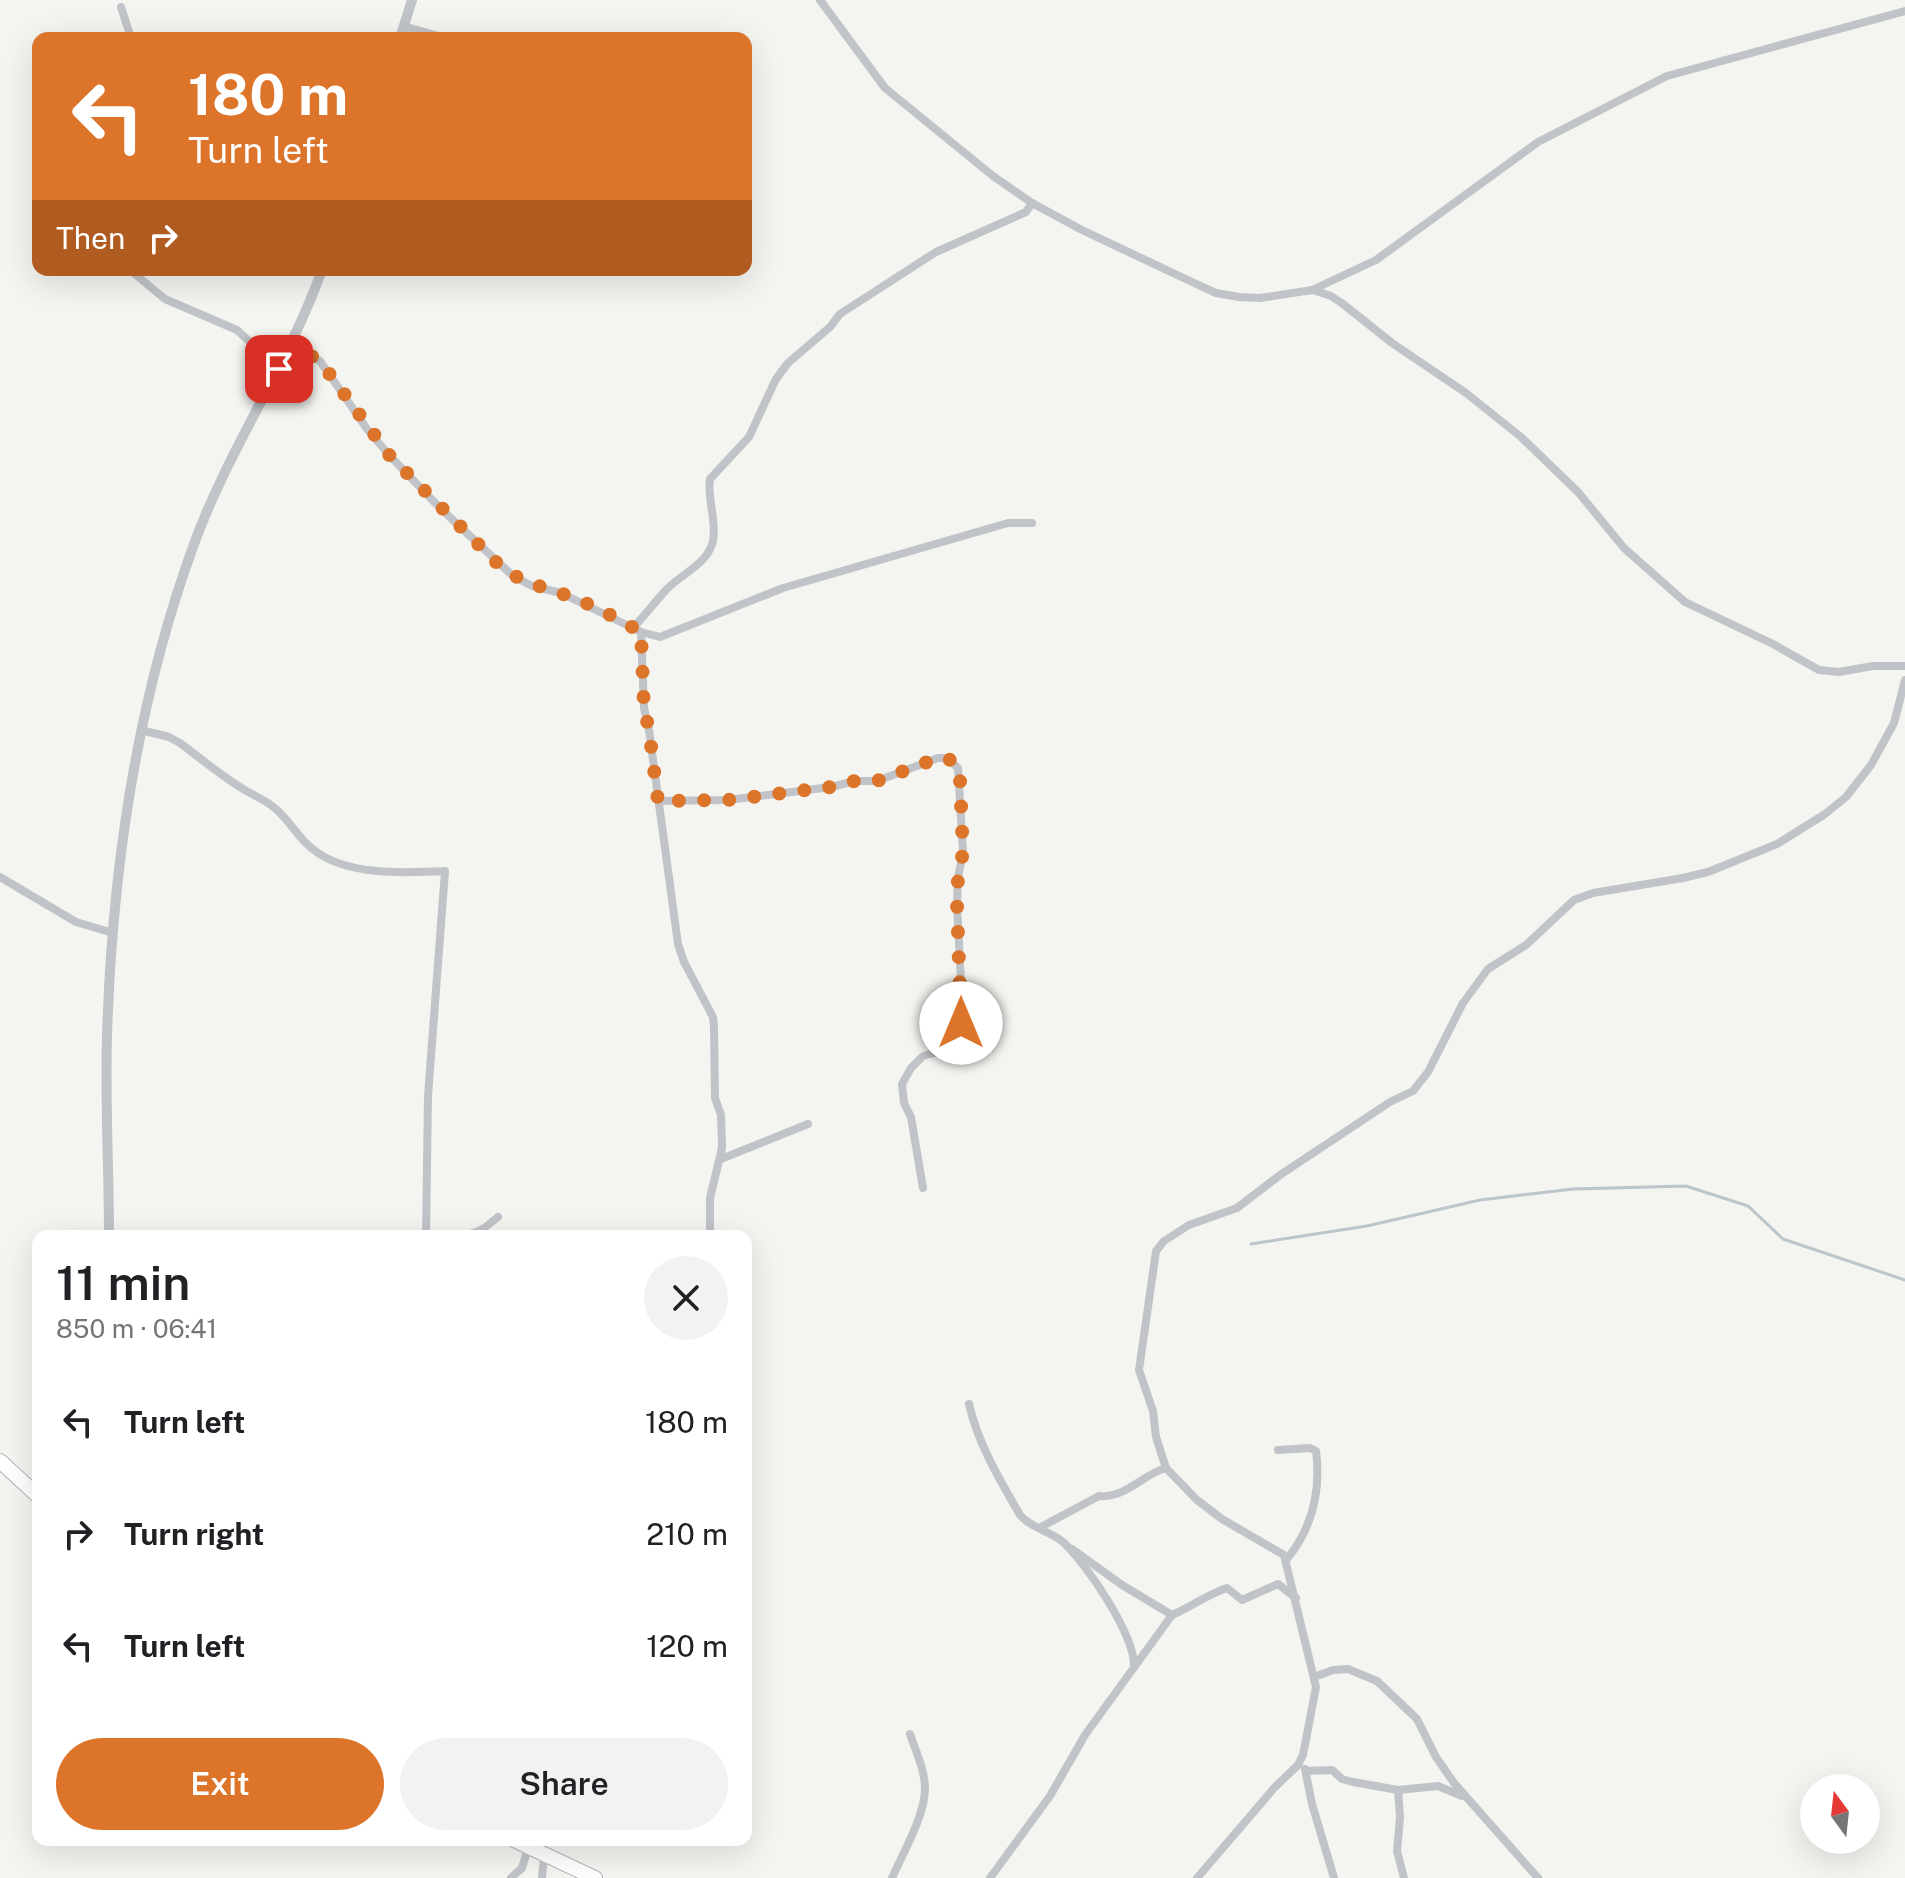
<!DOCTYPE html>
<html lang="en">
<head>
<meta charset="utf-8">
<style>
  :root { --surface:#fff; --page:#f2f2f2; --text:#202124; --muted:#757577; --accent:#dc742a }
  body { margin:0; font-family:"Public Sans",sans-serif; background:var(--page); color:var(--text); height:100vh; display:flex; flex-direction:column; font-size:30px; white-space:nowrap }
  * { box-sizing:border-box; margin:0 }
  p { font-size:26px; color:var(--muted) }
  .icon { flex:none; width:44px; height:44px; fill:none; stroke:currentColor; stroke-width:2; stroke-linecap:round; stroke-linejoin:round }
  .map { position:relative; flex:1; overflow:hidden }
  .side { position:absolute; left:32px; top:1230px; width:720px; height:616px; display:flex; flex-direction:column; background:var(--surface); border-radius:16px; box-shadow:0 8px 32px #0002 }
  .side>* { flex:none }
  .banner { position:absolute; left:32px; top:32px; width:720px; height:244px; border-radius:16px; box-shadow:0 8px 32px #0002; background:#dc742a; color:#fff; overflow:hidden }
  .needle { width:52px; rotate:345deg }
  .tools { position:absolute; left:1800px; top:1774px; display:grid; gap:16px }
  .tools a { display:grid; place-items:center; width:80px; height:80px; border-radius:50%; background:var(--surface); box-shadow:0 8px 32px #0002; font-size:40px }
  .pin { position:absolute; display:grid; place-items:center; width:68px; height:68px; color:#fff; margin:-34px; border-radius:16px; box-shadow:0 4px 12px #0006 }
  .me { position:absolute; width:88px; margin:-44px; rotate:0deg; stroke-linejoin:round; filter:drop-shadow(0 0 6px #0008) }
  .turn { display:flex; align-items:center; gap:28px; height:168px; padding:0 24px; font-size:36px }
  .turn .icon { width:104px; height:104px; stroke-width:2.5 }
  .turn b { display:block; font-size:56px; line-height:68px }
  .then { display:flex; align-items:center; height:76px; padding:0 24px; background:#0003; gap:16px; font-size:30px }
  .round { display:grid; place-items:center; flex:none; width:84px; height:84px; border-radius:42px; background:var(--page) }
  .overview { display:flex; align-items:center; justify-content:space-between; height:136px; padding:0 24px }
  h1 { font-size:48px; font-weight:600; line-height:60px }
  .button { display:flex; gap:16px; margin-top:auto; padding:16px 24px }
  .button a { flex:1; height:92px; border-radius:48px; background:var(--accent); color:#fff; font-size:32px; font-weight:600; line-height:92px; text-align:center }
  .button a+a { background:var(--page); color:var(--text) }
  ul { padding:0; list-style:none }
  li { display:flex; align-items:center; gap:24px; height:112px; padding:0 24px }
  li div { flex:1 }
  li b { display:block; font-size:30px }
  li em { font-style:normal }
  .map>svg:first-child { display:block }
</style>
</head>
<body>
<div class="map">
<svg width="1905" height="1878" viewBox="0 0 1905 1878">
  <rect width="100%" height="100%" fill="#f4f5f1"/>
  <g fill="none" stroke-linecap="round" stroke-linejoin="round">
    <!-- stream -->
    <path stroke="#bcc5cc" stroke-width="3" d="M1251 1244 1367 1226 1480 1200 1573 1189 1686 1186 1748 1206 1783 1239 1905 1280"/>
    <defs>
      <g id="trunk">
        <path d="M0 1461 38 1496"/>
        <path d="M514 1840 595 1878"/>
      </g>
    </defs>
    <!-- trunk casing -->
    <use href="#trunk" stroke="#b3b5b9" stroke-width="16"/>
    <!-- minor -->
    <g stroke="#c0c3c7" stroke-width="8">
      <path d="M820 0 885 88 993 176 1032 203 1082 230 1192 282 1216 293 1239 297 1260 298 1312 290 1376 260 1538 142 1667 76 1905 11"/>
      <path d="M121 7 131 38"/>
      <path d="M403 26 446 38"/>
      <path d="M130 270 165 299 237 330 279 369"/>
      <path d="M1313 290 1331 296 1343 304 1392 343 1466 393 1521 437 1578 492 1624 548 1685 602 1773 644 1819 670 1839 672 1873 666H1905"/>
      <path d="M292 345 320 361 367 429 390 456 439 507 513 576 532 586 561 593 641 632 660 637 783 588 1008 523H1032"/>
      <path d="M633 628C645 615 655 602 666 590 681 574 708 564 713 541 717 521 707 499 710 479L749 437 776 379 788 363 830 327 840 314 936 252 1026 212 1032 203"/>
      <path d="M641 632 644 708 649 730 678 944 684 962 713 1017 714 1027 715 1098 721 1115 722 1148 710 1198V1236"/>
      <path d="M141 730 169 737 180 743C200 758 219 774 240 787 250 794 262 798 272 806 289 818 297 838 314 850 346 876 407 873 445 871L428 1096 426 1236"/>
      <path d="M658 801 728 800 831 787 855 781H877L938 758H947L958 768 963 852 958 878 957 904 962 1003 960 1042 956 1047 923 1056 911 1068 902 1084 904 1103 911 1117 923 1188"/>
      <path d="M0 877 76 922 113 933"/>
      <path d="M721 1159 808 1124"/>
      <path d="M466 1236 483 1229 498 1217"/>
      <path d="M969 1404C978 1444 1000 1480 1020 1515 1031 1528 1050 1531 1063 1542 1087 1564 1135 1635 1134 1667"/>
      <path d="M1278 1450 1310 1448 1316 1451C1321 1491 1313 1527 1287 1559"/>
      <path d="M1039 1528 1099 1496C1125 1499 1143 1474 1166 1468"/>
      <path d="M1072 1549 1122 1585 1172 1615"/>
      <path d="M1314 1677 1333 1670 1348 1669 1377 1681 1417 1719 1436 1757 1454 1783 1538 1878"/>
      <path d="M1305 1769 1312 1804 1334 1878"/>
      <path d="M1306 1771 1332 1770 1342 1779 1353 1782 1398 1790 1438 1786 1462 1796"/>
      <path d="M1398 1790 1400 1817 1397 1851 1404 1878"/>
      <path d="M511 1878 522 1868 528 1848"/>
      <path d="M542 1878 544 1856"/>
      <path d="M892 1878C903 1853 925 1815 925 1789 925 1770 916 1752 910 1734"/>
      <path d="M990 1878 1050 1796 1085 1735 1172 1615C1191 1607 1206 1595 1227 1588L1242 1600 1278 1584 1296 1598"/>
      <path d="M1197 1878 1275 1787 1298 1765 1303 1755 1316 1687 1284 1555 1222 1519 1197 1500 1166 1468 1156 1437 1153 1411 1139 1370 1156 1251 1164 1241 1189 1225 1237 1208 1280 1175 1390 1102 1413 1091 1428 1072 1463 1003 1488 969 1526 945 1574 900 1593 893 1683 878 1708 872 1777 844 1825 814 1846 797 1871 765 1894 723 1905 680"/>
    </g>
    <!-- tertiary -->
    <g stroke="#c0c3c7" stroke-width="10">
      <path d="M400 38 412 0"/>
      <path d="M109 1236C109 1169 105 1103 107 1036 112 870 137 700 194 544 229 448 288 365 322 270"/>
    </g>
    <!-- trunk -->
    <use href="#trunk" stroke="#fff" stroke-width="14"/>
  </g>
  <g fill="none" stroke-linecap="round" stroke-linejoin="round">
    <!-- route -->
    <path stroke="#dc742a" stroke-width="14" stroke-dasharray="0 25.2" d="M279 369 292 345 320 361 390 456 497 563C519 582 534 584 560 593 588 602 616 618 641 632L644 708 649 730 658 801 728 800 831 787 855 781H877L938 758H947L953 762 958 768 960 780 963 852 958 878 957 904 961 1023"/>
  </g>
</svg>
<div class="tools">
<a><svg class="needle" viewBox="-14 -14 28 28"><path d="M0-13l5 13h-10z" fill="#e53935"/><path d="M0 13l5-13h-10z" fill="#757577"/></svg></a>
</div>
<div class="pin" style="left:279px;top:369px;background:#d93025"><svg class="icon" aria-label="arrive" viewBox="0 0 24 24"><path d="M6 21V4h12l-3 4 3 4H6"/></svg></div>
<svg class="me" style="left:961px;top:1023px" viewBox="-20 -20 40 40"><circle r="19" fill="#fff"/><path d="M0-13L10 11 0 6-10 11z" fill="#dc742a"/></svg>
<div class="banner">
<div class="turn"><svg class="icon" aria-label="left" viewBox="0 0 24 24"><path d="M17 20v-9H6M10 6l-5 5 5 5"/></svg><div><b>180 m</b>Turn left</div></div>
<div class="then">Then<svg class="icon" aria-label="right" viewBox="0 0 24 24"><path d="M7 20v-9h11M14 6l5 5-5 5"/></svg></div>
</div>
<section class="side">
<div class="overview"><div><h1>11 min</h1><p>850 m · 06:41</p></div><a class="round"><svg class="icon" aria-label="close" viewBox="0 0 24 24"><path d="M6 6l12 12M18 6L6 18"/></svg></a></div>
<ul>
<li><svg class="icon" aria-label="left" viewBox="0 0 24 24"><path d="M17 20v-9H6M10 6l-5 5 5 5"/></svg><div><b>Turn left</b></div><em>180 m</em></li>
<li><svg class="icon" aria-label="right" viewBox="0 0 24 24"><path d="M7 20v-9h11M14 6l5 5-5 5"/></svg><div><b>Turn right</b></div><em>210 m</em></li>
<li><svg class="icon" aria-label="left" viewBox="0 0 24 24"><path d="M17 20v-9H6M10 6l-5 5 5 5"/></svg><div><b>Turn left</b></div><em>120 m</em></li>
</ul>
<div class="button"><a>Exit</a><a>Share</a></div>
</section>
</div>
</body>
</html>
